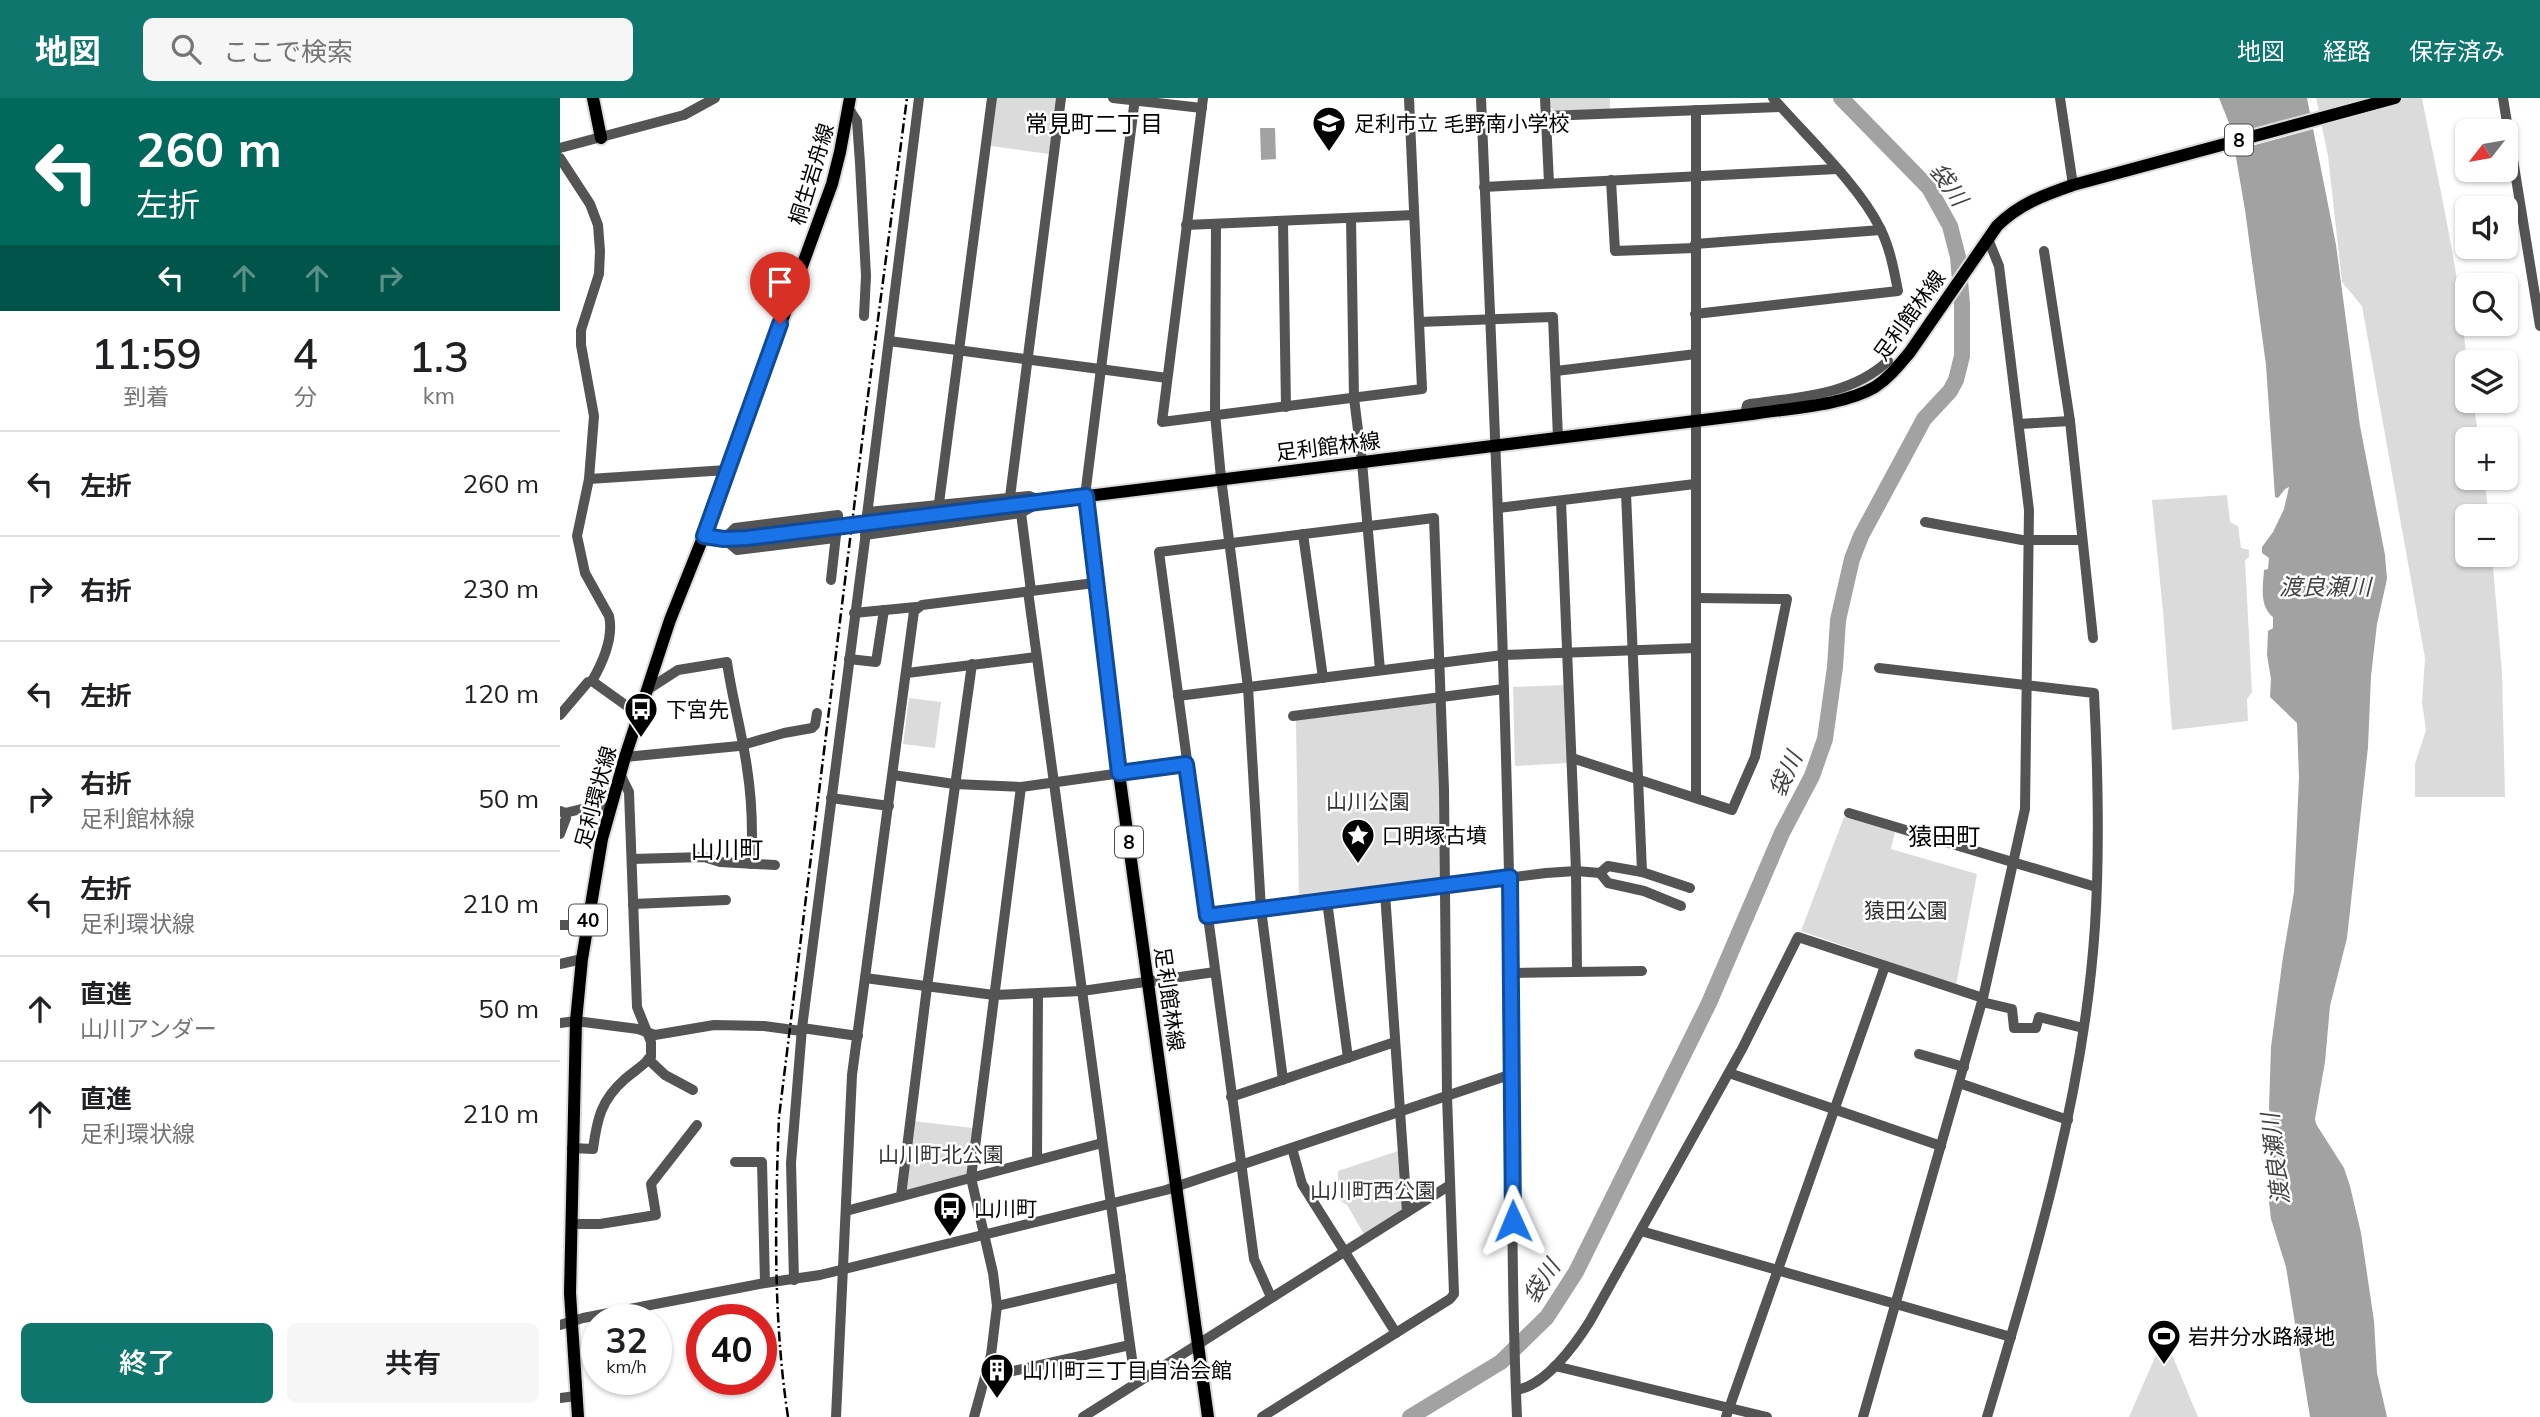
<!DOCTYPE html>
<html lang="ja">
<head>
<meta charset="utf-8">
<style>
  :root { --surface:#fff; --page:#f6f6f6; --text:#202124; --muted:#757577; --line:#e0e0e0; --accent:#0f766e }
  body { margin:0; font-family:Mulish,"Noto Sans JP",sans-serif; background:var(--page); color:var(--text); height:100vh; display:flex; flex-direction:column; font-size:26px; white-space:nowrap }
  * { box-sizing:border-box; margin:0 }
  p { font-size:23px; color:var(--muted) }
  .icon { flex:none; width:38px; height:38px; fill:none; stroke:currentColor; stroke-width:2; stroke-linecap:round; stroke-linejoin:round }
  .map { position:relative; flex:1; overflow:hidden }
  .sheet { display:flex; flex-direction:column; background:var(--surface); width:560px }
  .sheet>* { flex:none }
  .banner { background:#00695c; color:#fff; overflow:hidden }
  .needle { width:46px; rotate:239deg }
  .fabs { position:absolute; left:1895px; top:21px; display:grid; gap:14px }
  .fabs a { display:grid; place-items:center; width:63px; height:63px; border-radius:10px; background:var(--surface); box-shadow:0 2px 5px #0004; font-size:35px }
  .speed { position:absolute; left:21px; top:1206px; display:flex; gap:14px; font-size:35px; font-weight:700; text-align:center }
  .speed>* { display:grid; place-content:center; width:91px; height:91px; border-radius:50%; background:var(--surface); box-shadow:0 2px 5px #0004; line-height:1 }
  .speed small { font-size:18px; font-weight:400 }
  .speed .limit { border:10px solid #d22; background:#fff; color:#111 }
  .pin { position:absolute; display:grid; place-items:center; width:60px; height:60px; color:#fff; margin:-72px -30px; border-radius:50% 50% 50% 0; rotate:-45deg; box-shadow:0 0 7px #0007 }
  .pin .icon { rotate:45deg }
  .me { position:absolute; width:77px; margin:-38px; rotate:359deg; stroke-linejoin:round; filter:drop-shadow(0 0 5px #0008) }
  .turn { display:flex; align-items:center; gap:24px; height:147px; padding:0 21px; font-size:32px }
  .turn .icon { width:91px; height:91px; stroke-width:2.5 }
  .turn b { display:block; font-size:49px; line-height:60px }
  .lanes { display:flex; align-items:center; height:66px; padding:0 21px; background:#0003; justify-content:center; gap:35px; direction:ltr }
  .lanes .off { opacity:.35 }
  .eta { display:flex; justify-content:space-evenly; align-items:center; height:119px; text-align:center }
  .eta b { font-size:42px; font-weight:600; line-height:49px }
  .button { display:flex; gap:14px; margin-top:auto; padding:14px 21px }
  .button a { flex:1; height:80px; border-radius:10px; background:var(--accent); color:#fff; font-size:28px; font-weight:600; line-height:80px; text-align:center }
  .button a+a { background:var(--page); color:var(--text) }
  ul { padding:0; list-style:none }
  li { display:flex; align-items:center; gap:21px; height:105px; padding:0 21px; border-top:2px solid var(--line) }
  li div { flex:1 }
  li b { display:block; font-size:26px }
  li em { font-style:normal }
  header { display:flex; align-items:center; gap:42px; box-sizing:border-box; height:98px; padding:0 35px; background:var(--accent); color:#fff }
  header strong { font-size:33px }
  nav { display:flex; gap:38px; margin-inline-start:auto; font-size:24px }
  .search { width:490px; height:63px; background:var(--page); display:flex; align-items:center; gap:18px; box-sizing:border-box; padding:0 24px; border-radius:10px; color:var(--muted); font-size:26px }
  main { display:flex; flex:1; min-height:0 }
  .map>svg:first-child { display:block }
</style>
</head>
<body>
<header>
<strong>地図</strong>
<div class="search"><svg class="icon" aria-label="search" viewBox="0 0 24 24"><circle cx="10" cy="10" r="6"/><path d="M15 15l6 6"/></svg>ここで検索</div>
<nav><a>地図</a><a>経路</a><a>保存済み</a></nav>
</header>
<main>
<section class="sheet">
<div class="banner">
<div class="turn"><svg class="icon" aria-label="left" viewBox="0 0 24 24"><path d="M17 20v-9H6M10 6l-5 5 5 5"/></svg><div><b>260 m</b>左折</div></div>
<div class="lanes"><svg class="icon" aria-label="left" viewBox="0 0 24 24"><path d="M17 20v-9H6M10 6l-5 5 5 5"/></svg><svg class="icon off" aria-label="ahead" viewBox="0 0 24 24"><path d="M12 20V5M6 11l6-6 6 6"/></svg><svg class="icon off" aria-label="ahead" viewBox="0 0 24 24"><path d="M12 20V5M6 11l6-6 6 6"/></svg><svg class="icon off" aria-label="right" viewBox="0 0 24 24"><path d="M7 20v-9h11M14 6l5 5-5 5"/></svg></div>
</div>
<div class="eta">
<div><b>11:59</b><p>到着</p></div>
<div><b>4</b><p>分</p></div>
<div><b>1.3</b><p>km</p></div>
</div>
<ul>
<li><svg class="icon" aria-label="left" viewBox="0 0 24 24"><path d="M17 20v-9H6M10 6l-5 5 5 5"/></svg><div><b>左折</b></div><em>260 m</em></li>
<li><svg class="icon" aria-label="right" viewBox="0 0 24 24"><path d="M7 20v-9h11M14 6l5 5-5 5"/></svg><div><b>右折</b></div><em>230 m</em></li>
<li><svg class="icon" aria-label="left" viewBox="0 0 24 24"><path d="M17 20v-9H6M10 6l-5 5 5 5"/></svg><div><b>左折</b></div><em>120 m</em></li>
<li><svg class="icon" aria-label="right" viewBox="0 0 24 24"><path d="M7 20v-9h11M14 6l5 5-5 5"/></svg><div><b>右折</b><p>足利館林線</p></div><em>50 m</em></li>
<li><svg class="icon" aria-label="left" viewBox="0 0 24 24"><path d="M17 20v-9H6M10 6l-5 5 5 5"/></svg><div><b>左折</b><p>足利環状線</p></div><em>210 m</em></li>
<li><svg class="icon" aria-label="ahead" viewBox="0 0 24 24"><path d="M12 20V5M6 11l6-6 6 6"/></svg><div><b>直進</b><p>山川アンダー</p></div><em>50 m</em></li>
<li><svg class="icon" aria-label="ahead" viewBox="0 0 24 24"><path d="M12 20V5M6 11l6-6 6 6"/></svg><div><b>直進</b><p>足利環状線</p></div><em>210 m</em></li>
</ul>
<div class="button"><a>終了</a><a>共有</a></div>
</section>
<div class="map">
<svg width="1980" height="1319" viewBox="0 0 1980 1319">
  <rect width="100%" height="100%" fill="#fff"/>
  <!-- green -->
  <g fill="#dbdbdb">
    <path d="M437 0H496L489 56 431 48Z"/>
    <path d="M989 0H1050V11L995 13 989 8Z"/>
    <path d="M1756 0H1862C1881 99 1907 202 1908 303H1913L1919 341H1908V380H1924L1929 418H1908V457H1932L1942 574 1945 699H1855V666L1866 632 1862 605 1865 560 1802 208 1782 184 1768 58Z"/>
    <path d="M1667 397 1670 424 1678 428 1681 450 1689 452V459L1685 462 1692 594 1687 601 1688 623 1612 632 1603 513 1592 402Z"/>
    <path d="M1005 587 1008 665 955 668 953 589Z"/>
    <path d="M349 600 381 604 375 650 343 646Z"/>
    <path d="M877 603 881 779 877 786 739 802 736 622Z"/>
    <path d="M1284 719 1335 734 1331 751 1417 776 1396 887 1241 833Z"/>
    <path d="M353 1023 413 1030 407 1077 350 1093 344 1090Z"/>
    <path d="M838 1053 843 1107 840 1114 804 1136 787 1107 779 1102 778 1073Z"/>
    <path d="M1602 1243 1608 1247 1638 1319H1569Z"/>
  </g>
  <!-- water -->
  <g fill="#a2a2a2">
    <path d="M1659 0H1747L1776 147 1800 328 1825 457 1827 481 1817 526 1811 578 1808 649 1787 840 1770 908 1765 964 1755 1021 1756 1026 1784 1070 1790 1088 1801 1135 1814 1223 1817 1275 1827 1319H1750L1726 1169 1711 1121 1708 1095 1715 1044 1709 1010 1711 949 1723 859 1734 794 1739 679 1737 625 1710 599 1711 581 1707 557 1708 533 1713 530V519C1699 508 1703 488 1704 472L1708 471 1709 460 1702 455V449L1713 434 1724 411 1729 389 1725 391 1718 400 1715 399 1706 267 1685 112 1671 30Z"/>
    <path d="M700 30H715L716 61 701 62Z"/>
  </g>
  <!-- pier -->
  <path fill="#fff" d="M1754 17 1757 30 1673 53 1669 40Z"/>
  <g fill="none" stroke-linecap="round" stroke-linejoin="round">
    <!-- river -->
    <path stroke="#a2a2a2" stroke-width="16" d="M850 1319 941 1264 987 1219 1016 1174 1149 905 1222 735 1252 678 1265 641 1275 569 1278 522 1292 461 1301 438 1364 321 1390 293 1396 282 1402 258V206L1398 159 1390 128 1369 90 1281 0"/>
    <defs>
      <g id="major">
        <path d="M33 0 41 40"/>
        <path d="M525 398 559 675 648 1319"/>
        <path d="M144 437 164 441 187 440 1192 316C1230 310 1282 308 1315 289 1329 280 1339 267 1350 254L1437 128C1459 106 1484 97 1513 87L1835 0"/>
        <path d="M18 1319 10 1195 16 923 22 861 42 741 65 659 110 522 144 437 272 86 280 54 290 0"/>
      </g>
    </defs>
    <!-- major casing -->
    <use href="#major" stroke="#dbdbdb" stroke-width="16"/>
    <!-- minor -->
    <g stroke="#545454" stroke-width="10">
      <path d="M553 0 642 10"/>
      <path d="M643 0 602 324 862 291 849 0"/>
      <path d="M921 0C932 258 943 517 949 775 954 957 949 1138 957 1319"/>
      <path d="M985 0 989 85"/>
      <path d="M1500 0 1513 87"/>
      <path d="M1943 0 1980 228"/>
      <path d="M289 11 297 23 300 65 306 178 304 218"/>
      <path d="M986 18 1220 9"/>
      <path d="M0 50 124 17 155 0"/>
      <path d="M0 60 30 106 38 127 40 153 39 176 21 232V247L34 318 29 381 17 438 25 475 49 518C54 540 43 564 32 583L78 616"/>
      <path d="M1051 82 1055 153 1135 150"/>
      <path d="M924 89 1277 71"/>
      <path d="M791 120 794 300 802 364 820 572"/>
      <path d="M723 123 726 309"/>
      <path d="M656 126 655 316 661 380 688 589 701 811 723 982"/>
      <path d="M626 127 854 117"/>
      <path d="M1135 146 1321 132"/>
      <path d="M1484 153 1510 323 1533 540"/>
      <path d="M1135 216 1338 193C1334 172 1330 150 1320 130 1298 86 1246 38 1213 0"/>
      <path d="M859 224 993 219 998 340"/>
      <path d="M329 243 607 280"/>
      <path d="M996 273 1136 256"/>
      <path d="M1185 317 1187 307 1190 306C1239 299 1290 298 1328 263"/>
      <path d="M1459 326 1510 323"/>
      <path d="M29 381 167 372"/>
      <path d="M1066 395 1082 774"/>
      <path d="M525 398 575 0"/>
      <path d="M450 399 501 0"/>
      <path d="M1001 403 1016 773 1017 874"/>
      <path d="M379 405 432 0"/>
      <path d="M938 410 1135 386"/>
      <path d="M308 414 469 398 482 403"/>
      <path d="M461 415 471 493"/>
      <path d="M307 417 359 0"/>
      <path d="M1365 424 1462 442H1521"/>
      <path d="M743 436 763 580"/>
      <path d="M305 437 461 415 479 405"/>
      <path d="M275 440 177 452 164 441 175 430 278 417V420"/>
      <path d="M271 482 276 437"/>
      <path d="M468 493 570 1247 574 1275 579 1283"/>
      <path d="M294 515 356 509"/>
      <path d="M289 561 316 564 324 512"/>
      <path d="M1319 570 1534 595C1538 673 1540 750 1535 828 1524 997 1475 1158 1427 1319"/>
      <path d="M347 575 476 559"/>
      <path d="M87 592 118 572 167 564C172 600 182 634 187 670 192 702 193 734 191 766"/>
      <path d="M618 598 943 557 1136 550"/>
      <path d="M0 617 28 584 32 583"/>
      <path d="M733 618 944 591"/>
      <path d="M65 659 179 648 224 635 252 630 255 627 257 615"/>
      <path d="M1012 660 1172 712 1195 659 1227 501 1136 500"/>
      <path d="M333 677 394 686 461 689 626 666"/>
      <path d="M1136 699V12"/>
      <path d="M271 700 329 708"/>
      <path d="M0 713 5 715 34 708 49 711"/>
      <path d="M1289 715 1536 789"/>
      <path d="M0 736 6 720 5 715"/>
      <path d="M72 761 144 759 160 764 215 767"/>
      <path d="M1040 775 1048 785 1084 793 1121 808"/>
      <path d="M825 795 847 1114"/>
      <path d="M767 803 788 960"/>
      <path d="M73 806 166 802"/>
      <path d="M647 818 986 775 1016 773 1040 775 1048 768 1082 774 1130 790"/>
      <path d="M0 827H27"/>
      <path d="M0 866 22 861"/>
      <path d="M951 875 1082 873"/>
      <path d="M305 880 434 897 522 893 655 874"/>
      <path d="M1422 904 1452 911 1454 930H1476L1479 919 1523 930"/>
      <path d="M0 925 16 923 78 931 95 937 154 927 204 928 241 933"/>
      <path d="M242 930 298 938"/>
      <path d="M1359 956 1404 969"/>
      <path d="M88 961 105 977 133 992"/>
      <path d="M1169 975 1381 1048"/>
      <path d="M1399 985 1508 1022"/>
      <path d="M671 999 835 944"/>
      <path d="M12 1050 33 1051C37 1021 41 1002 65 981 74 973 83 968 91 959V944L77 909 69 694 60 676"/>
      <path d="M732 1050 742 1086 836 1235"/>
      <path d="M477 1062 478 895"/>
      <path d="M175 1064H202L205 1185"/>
      <path d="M341 1098 367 889 412 566"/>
      <path d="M286 1113 542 1045"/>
      <path d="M11 1126H40L96 1117 91 1086 137 1027"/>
      <path d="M1081 1133 1451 1239"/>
      <path d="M234 1182 231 1065 242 930 306 434"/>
      <path d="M437 1208 561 1179"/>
      <path d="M0 1227 23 1220 205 1185 260 1177 606 1092 952 976"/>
      <path d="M995 1268 1207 1319"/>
      <path d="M426 1279 570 1247"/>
      <path d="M956 1292C985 1288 1015 1247 1030 1223L1182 951 1238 839 1423 900"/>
      <path d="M0 1300 16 1298"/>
      <path d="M276 1319 292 977 354 513 362 507 534 485"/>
      <path d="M414 1319 431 1257 437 1208 433 1175 411 1080 461 689"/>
      <path d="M523 1319 890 1087"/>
      <path d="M702 1319 890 1201 894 1196 887 998 884 692 874 420 599 454 694 1161 711 1199"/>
      <path d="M1166 1319 1325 868"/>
      <path d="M1303 1319 1423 900 1465 711 1469 412 1439 168 1428 141"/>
    </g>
    <!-- major -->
    <use href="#major" stroke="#000" stroke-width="12"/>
    <!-- rail -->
    <path stroke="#000" stroke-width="2.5" stroke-dasharray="10 3.5 2 3.5" stroke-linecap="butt" d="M228 1319C213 1220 215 1119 219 1019L304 328 347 0"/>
    <!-- minor-bridge -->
    <g stroke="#545454" stroke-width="10">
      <path d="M306 434 307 417"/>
      <path d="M276 437 278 420"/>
    </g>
  </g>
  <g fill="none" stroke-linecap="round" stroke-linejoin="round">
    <defs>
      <path id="route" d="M220 226 144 438 164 441 187 440 526 398 559 675 626 666 647 818 950 779 953 1123"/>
    </defs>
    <!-- route casing -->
    <use href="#route" stroke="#114b97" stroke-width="18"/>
    <!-- route -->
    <use href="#route" stroke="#1a73e8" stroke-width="12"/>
  </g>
  <!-- icons -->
  <defs>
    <symbol id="school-pin" viewBox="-11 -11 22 30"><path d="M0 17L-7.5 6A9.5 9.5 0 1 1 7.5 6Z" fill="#000" stroke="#fff"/><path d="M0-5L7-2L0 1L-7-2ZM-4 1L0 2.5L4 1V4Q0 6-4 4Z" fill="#fff"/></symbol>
    <symbol id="bus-pin" viewBox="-11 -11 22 30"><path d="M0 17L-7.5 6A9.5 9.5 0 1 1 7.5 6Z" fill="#000" stroke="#fff"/><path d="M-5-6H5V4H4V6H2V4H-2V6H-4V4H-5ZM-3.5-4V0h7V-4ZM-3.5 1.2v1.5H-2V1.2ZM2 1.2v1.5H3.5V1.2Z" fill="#fff"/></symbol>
    <symbol id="sight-pin" viewBox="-11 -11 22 30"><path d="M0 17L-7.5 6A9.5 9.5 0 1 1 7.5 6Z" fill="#000" stroke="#fff"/><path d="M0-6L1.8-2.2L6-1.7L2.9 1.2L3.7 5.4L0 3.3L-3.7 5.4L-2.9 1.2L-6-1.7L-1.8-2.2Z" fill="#fff"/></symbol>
    <symbol id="stadium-pin" viewBox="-11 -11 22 30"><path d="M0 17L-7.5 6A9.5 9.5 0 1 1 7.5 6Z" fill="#000" stroke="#fff"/><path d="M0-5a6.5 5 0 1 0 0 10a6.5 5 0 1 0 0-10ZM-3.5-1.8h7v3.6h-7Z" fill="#fff"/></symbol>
    <symbol id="building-pin" viewBox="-11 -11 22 30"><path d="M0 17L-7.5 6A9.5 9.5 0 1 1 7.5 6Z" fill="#000" stroke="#fff"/><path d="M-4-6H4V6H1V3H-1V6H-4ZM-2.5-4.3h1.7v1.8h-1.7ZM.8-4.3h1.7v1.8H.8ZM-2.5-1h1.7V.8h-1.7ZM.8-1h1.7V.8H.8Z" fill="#fff"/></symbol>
  </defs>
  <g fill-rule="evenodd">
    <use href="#school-pin" x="750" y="6" width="38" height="52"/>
    <use href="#bus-pin" x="62" y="592" width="38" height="52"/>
    <use href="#sight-pin" x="779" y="718" width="38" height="52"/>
    <use href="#bus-pin" x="371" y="1091" width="38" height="52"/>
    <use href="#stadium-pin" x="1585" y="1219" width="38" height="52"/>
    <use href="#building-pin" x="418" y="1253" width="38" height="52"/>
  </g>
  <g text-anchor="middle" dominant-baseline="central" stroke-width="5" stroke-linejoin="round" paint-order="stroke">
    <!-- shield labels -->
    <g fill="#fff" stroke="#4c4c4c" stroke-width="2">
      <rect x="1665" y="26.5" width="28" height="31" rx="5"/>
      <rect x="555" y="728.5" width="28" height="31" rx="5"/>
      <rect x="9" y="806.5" width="38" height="31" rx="5"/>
    </g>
    <g font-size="19" font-weight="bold" fill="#000">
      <text x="1679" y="42">8</text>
      <text x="569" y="744">8</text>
      <text x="28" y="822">40</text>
    </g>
    <!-- poi labels -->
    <g font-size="21" fill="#000" stroke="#fff" text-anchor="start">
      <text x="794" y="25">足利市立 毛野南小学校</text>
      <text x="106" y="611">下宮先</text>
      <text x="822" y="737">口明塚古墳</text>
      <text x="414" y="1110">山川町</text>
      <text x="1628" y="1238">岩井分水路緑地</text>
      <text x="462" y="1272">山川町三丁目自治会館</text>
    </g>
    <!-- street labels -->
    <g font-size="21" fill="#000" stroke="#fff">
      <text transform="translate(251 76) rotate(-73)">桐生岩舟線</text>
      <text transform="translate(1349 217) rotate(-54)">足利館林線</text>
      <text transform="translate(768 348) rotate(-7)">足利館林線</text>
      <text transform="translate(35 699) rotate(-75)">足利環状線</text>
      <text transform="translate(610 901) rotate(82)">足利館林線</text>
    </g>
    <!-- park labels -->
    <g font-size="21" fill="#323232" stroke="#fff">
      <text x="808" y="703">山川公園</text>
      <text x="1346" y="812">猿田公園</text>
      <text x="381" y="1056">山川町北公園</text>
      <text x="813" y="1092">山川町西公園</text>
    </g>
    <!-- neighbourhood labels -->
    <g font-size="23" fill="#000" stroke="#fff">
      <text x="534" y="25">常見町二丁目</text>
    </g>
    <!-- water labels -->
    <g font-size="23" font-style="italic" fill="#434343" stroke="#fff">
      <text transform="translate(1389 86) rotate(55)">袋川</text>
      <text x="1765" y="488">渡良瀬川</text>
      <text transform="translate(1225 676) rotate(-65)">袋川</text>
      <text transform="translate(1715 1061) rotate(-97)">渡良瀬川</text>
      <text transform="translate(981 1183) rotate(-56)">袋川</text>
    </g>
    <!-- quarter labels -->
    <g font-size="24" fill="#000" stroke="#fff">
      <text x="1384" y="738">猿田町</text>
      <text x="167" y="751">山川町</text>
    </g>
  </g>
</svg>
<div class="fabs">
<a><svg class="needle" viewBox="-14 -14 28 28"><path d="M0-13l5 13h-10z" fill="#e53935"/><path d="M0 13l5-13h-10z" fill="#757577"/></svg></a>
<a><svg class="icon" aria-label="sound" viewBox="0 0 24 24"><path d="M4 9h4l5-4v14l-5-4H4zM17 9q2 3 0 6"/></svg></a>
<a><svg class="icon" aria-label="search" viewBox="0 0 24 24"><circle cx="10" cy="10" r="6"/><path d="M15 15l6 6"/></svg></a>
<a><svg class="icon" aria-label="layers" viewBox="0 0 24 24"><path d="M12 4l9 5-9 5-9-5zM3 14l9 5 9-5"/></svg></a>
<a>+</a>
<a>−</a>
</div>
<div class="speed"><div>32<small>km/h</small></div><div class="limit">40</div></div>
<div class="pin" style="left:220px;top:226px;background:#d93025"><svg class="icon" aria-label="arrive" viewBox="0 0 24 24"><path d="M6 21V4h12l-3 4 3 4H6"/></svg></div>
<svg class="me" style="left:953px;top:1123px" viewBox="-20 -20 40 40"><path d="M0-17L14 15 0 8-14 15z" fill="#1a73e8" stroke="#fff" stroke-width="4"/></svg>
</div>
</main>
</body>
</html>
